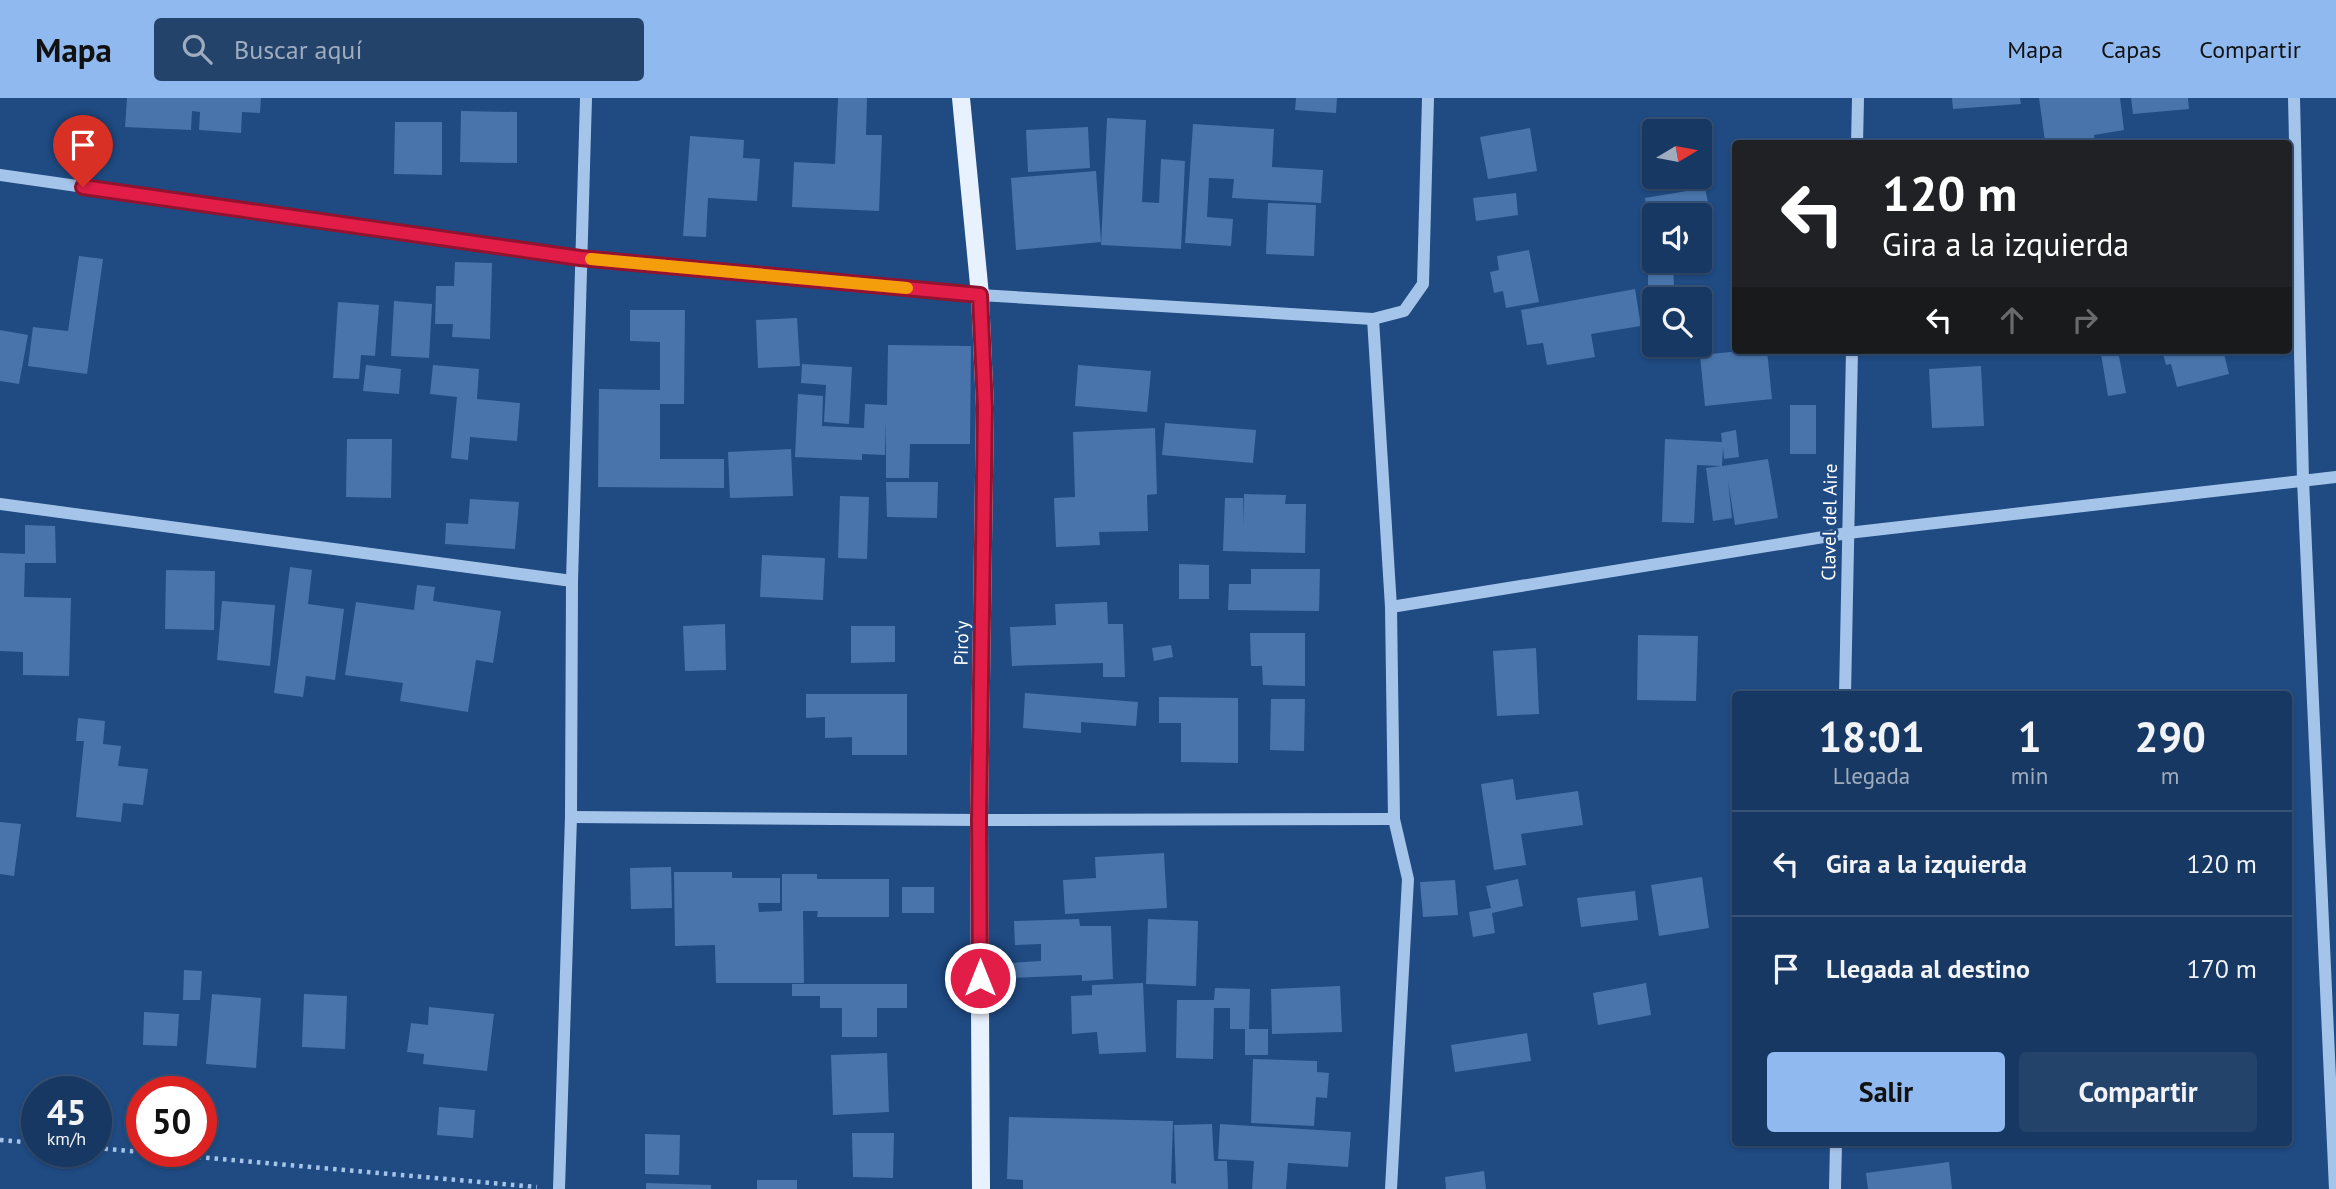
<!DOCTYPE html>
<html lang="es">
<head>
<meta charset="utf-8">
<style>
  :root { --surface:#173862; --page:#24436b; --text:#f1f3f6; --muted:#9eacbe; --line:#365277; --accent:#90b9f0 }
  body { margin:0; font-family:"PT Sans",sans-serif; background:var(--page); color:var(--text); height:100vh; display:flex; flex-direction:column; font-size:26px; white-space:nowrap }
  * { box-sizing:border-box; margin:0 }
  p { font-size:23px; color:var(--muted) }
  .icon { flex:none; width:38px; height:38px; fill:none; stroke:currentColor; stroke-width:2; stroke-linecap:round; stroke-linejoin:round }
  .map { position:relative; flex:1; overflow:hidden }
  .side { position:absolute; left:1732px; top:593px; width:560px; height:455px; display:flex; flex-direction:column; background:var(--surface); border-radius:7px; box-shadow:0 2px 5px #0004,0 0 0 2px var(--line) }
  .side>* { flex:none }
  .hud { position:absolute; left:1732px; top:42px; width:560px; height:214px; border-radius:7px; box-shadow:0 2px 5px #0004,0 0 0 2px var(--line); background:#202124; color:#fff; overflow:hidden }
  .needle { width:46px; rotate:80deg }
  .fabs { position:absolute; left:1642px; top:21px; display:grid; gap:14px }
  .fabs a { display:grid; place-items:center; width:70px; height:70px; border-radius:7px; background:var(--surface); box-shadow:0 2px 5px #0004,0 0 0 2px var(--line); font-size:35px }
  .speed { position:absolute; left:21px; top:978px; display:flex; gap:14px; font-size:35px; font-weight:700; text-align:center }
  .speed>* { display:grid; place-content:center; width:91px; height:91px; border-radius:50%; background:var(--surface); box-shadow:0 2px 5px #0004,0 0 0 2px var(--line); line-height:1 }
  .speed small { font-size:18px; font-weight:400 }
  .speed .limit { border:10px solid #d22; background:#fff; color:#111 }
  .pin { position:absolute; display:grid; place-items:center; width:60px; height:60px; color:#fff; margin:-72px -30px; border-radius:50% 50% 50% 0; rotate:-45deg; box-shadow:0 0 7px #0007 }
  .pin .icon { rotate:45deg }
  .me { position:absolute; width:77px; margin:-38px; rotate:0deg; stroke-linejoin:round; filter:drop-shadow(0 0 5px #0008) }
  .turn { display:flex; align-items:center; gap:24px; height:147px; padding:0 35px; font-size:32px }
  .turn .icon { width:91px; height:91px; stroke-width:2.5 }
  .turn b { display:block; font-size:49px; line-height:60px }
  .lanes { display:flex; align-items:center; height:66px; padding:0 35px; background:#0003; justify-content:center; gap:35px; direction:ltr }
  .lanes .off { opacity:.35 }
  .eta { display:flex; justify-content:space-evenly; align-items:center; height:119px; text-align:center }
  .eta b { font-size:42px; font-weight:800; line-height:49px }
  .button { display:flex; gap:14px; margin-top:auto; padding:14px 35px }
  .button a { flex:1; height:80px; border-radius:7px; background:var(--accent); color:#111; font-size:28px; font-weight:800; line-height:80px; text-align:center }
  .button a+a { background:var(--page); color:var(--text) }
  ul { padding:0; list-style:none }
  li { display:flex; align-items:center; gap:21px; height:105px; padding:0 35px; border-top:2px solid var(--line) }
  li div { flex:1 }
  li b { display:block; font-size:26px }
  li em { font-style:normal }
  header { display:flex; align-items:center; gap:42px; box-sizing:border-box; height:98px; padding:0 35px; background:var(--accent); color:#111 }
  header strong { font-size:33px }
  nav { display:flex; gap:38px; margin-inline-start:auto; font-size:24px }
  .search { width:490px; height:63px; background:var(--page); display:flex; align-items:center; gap:18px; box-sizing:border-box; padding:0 24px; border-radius:7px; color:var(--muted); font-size:26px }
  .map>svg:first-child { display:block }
</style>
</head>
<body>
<header>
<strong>Mapa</strong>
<div class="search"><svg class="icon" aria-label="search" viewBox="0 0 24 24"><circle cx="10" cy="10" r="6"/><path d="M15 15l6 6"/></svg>Buscar aquí</div>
<nav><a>Mapa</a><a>Capas</a><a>Compartir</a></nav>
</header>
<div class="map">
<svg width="2336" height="1091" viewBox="0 0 2336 1091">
  <rect width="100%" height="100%" fill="#1f4a82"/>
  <!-- building -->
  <g fill="#4874ab">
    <path d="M127 0H261L260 15 242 14 241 35 199 32 200 14 192 13 191 32 125 29Z"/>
    <path d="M838 0H867L866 37H882L879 113 792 109 794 64 835 66Z"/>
    <path d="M1296 0H1337L1336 15 1295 12Z"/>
    <path d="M1952 0H2020L2021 6 1953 11Z"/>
    <path d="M2039 0H2120L2124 32 2094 37 2095 46H2065V41L2045 43Z"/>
    <path d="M2131 0H2188L2189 11 2133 16Z"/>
    <path d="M461 13 517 14V65L460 64Z"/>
    <path d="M1107 20 1146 22 1142 104 1159 105 1161 61 1185 63 1181 151 1101 147Z"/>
    <path d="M395 24H442V77L394 76Z"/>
    <path d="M1193 26 1274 31 1272 69 1323 72 1321 105 1232 100 1234 81 1209 80 1207 119 1233 121 1231 148 1185 145Z"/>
    <path d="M1088 29 1090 70 1028 74 1026 32Z"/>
    <path d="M1530 30 1537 73 1488 81 1480 39Z"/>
    <path d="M690 38 744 42 743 60 760 61 757 103 708 100 706 139 683 138Z"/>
    <path d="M1096 73 1101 144 1016 152 1011 80Z"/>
    <path d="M1705 90 1710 114 1694 117H1654V124L1649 125 1645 100Z"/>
    <path d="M1516 95 1518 117 1476 123 1473 100Z"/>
    <path d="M1268 105 1316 107 1314 158 1266 156Z"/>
    <path d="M1648 127H1654V163H1673L1674 188H1648Z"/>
    <path d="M1529 152 1539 204 1506 210 1503 193 1494 195 1490 174 1499 172 1497 158Z"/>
    <path d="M79 158 103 161 87 276 28 268 33 229 68 233Z"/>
    <path d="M455 164 492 165 490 241 452 239 453 226H435L436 188H454Z"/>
    <path d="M1635 191 1641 228 1591 236 1595 259 1547 267 1543 245 1527 247 1521 212Z"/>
    <path d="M394 203 432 206 429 260 391 258Z"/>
    <path d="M338 204 379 207 375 258 361 257 359 281 333 280Z"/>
    <path d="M630 212H685L684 306H660V361H724V390L598 389 599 291 660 292V244L630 243Z"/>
    <path d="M797 220 800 268 758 270 756 222Z"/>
    <path d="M0 232 28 237 19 286 0 283Z"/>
    <path d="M888 247 971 248 970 346H910L909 380H886V322L885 357 862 356V362L795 359 798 296 823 298 822 328 864 330 865 306 887 307Z"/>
    <path d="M1751 252H1767L1772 301 1705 308 1700 257Z"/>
    <path d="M2162 252H2223L2229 276 2177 289 2171 266 2166 267Z"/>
    <path d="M2118 253 2126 295 2108 298 2101 256Z"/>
    <path d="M802 266 852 269 849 326 824 324 826 287 801 285Z"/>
    <path d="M366 267 401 271 399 296 363 293Z"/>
    <path d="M433 267 479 271 477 301 520 305 517 343 470 339 468 362 451 360 457 299 430 296Z"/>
    <path d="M1078 267 1151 273 1147 314 1075 308Z"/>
    <path d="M1981 268 1984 328 1932 330 1929 271Z"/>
    <rect x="1790" y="307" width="26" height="49"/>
    <path d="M1165 325 1256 332 1253 365 1162 357Z"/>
    <path d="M1155 330 1157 396 1147 397 1148 433 1099 434 1100 447 1056 449 1054 400 1075 399 1073 334Z"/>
    <path d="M1736 332 1739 359 1724 361 1723 350 1722 368 1768 361 1778 420 1735 427 1728 382 1732 420 1713 423 1706 370 1721 368 1697 367 1694 425 1662 424 1665 341 1722 344 1721 335Z"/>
    <path d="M347 341H392L391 400 346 399Z"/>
    <path d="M791 351 793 398 730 400 728 354Z"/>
    <path d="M886 384H938L937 420 887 419Z"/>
    <path d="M1244 396 1286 397 1285 406H1306L1305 455 1223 453 1225 400H1243V429Z"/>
    <path d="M840 398 869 399 867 461 838 460Z"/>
    <path d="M470 401 519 404 515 451 445 446 446 425 468 426Z"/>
    <path d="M25 427 55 428 56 465H25L24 499 71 500 69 578 23 577V554L0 553V455L25 456Z"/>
    <path d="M762 457 825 460 823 502 760 499Z"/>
    <path d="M1179 466 1209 467V501H1179Z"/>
    <path d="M290 469 312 472 308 506 344 511 335 582 306 578 303 599 274 595Z"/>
    <path d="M1251 471H1320L1319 513 1228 512 1229 486H1251Z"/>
    <path d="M166 472 215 473 214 532 165 531Z"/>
    <path d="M417 487 435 489 433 503 501 513 493 565 476 562 468 614 400 603 403 585 345 577 356 504 414 512Z"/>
    <path d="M222 503 275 507 270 568 217 562Z"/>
    <path d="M1107 504 1108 526H1123L1125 579H1103V565L1012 568 1010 529 1056 527 1055 506Z"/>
    <path d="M725 526 726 572 685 573 683 528Z"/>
    <path d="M851 528H895V564L851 565Z"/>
    <path d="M1250 535H1305V588L1263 587 1262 568H1251Z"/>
    <path d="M1638 537 1698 538 1696 603 1637 602Z"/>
    <path d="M1171 547 1173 559 1154 563 1152 550Z"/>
    <path d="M1536 550 1539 616 1497 618 1493 553Z"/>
    <path d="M1025 595 1138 604 1136 628 1081 624V635L1023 630Z"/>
    <path d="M806 596H907V657H852V639L825 640V619L806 620Z"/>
    <path d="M1159 599 1238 600V665L1181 664V625H1159Z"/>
    <path d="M1271 601H1305L1304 653 1270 652Z"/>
    <path d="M78 620 105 623 103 646 121 648 118 668 148 671 143 707 123 705 121 724 76 719 84 643H76Z"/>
    <path d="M1513 681 1516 702 1578 693 1583 727 1521 736 1526 767 1494 772 1481 686Z"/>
    <path d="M0 724 21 726 14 778 0 776Z"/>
    <path d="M1164 755 1167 810 1065 816 1063 782 1096 780 1095 759Z"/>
    <path d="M671 769 672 810 631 811 630 770Z"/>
    <path d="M674 774H732V780H780V805H758L759 814 782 813V776H817V781H889V819H817L818 813H803L804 885H716L715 847 675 848Z"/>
    <path d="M1702 779 1709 830 1659 838 1651 787Z"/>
    <path d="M1518 781 1523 808 1492 815 1495 835 1473 839 1469 814 1491 810 1486 788Z"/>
    <path d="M1455 782 1458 817 1423 819 1420 784Z"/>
    <rect x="902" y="789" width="32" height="26"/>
    <path d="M1635 793 1638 822 1581 829 1577 800Z"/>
    <path d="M1079 821 1080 828H1111L1113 881 1082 883V877L1008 880V865L1041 863V846L1015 847 1014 823Z"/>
    <path d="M1148 821 1198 823 1196 888 1146 886Z"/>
    <path d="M184 872 202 873 200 902H183Z"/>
    <path d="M1143 885 1146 954 1099 956 1097 934 1072 936 1071 898 1092 897V887Z"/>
    <path d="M1646 885 1651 917 1598 927 1593 895Z"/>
    <path d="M792 886H907V910H877V939H842V910H820V898H792Z"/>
    <path d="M1340 888 1342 934 1272 936 1271 891Z"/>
    <path d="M1215 890 1250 891 1249 931H1268V957H1245V931H1230V910H1214L1213 961 1176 960 1177 902H1214Z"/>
    <path d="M212 896 261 900 256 970 206 966Z"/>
    <path d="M304 896 347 898 345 951 302 949Z"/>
    <path d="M429 909 494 916 487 973 423 966 424 956 407 954 411 925 428 927Z"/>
    <path d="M144 914 179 916 177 948 143 947Z"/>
    <path d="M1527 935 1531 963 1455 974 1451 947Z"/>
    <path d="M887 955 889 1014 833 1017 831 957Z"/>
    <path d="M1253 961 1317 963V974L1329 975 1327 1000 1316 999 1314 1028 1251 1025Z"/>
    <path d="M439 1009 475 1012 473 1040 437 1037Z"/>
    <path d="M1009 1019 1173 1023 1171 1085 1176 1086 1174 1027 1212 1026 1214 1063H1227L1228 1091H1023V1082L1007 1081Z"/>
    <path d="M1220 1026 1351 1034 1348 1069 1288 1065 1286 1091H1252L1254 1063 1218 1061Z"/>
    <path d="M852 1035H894L893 1080 853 1079Z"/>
    <path d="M645 1036 680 1037 679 1077 645 1076Z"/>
    <path d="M1949 1064 1952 1091H1868L1866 1075Z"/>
    <path d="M1484 1073 1486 1091H1446L1445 1079Z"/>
    <rect x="757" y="1082" width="40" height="9"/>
    <path d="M646 1085 711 1087V1091H646Z"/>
  </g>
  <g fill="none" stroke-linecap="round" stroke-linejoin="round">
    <!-- path -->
    <g stroke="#a5c4e9" stroke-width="4.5" stroke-dasharray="3.5 5" stroke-linecap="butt">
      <path d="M0 1042 37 1045"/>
      <path d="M96 1050 537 1089"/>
    </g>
    <!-- minor -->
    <g stroke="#a5c4e9" stroke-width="12">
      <path d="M2294 0 2303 382 2335 1091"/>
      <path d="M1857 46 1858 0"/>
      <path d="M0 77 580 160 980 197 1373 221 1404 213 1423 186 1428 0"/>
      <path d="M1373 221 1391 509 1394 721 1408 781 1391 1091"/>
      <path d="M0 406 572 483"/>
      <path d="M1391 509 1848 435 2336 379"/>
      <path d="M1845 597 1852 252"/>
      <path d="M571 719 979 722 1394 721"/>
      <path d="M559 1091 571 719 572 483 586 0"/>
      <path d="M1835 1091 1836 1045"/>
    </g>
    <!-- major -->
    <path stroke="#e8f1fe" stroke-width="18" d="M961 0 980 197 985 310 979 722 981 1091"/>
  </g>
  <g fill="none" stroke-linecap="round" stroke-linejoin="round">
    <defs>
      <path id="route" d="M83 89 580 160 980 197 985 310 979 722 980 880"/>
    </defs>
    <!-- route casing -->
    <use href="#route" stroke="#92132f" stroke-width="18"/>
    <!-- route -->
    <use href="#route" stroke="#e11d48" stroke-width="12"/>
    <!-- slow -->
    <path stroke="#f59e0b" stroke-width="12" d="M591 161 907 190"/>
  </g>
  <g text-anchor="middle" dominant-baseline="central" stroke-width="5" stroke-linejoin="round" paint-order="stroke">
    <!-- street labels -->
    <g font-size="19" fill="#fff" stroke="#1f4a82">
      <text transform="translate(1829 424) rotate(-89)">Clavel del Aire</text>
      <text transform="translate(961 545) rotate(-89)">Piro'y</text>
    </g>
  </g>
</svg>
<div class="fabs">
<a><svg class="needle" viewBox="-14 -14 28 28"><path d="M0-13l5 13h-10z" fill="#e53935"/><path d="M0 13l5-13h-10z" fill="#9eacbe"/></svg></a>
<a><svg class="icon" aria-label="sound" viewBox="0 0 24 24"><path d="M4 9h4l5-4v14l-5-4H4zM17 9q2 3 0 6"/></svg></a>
<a><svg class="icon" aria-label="search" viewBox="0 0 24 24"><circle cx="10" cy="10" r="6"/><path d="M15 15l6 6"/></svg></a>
</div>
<div class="speed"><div>45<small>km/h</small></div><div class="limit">50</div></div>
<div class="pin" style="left:83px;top:89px;background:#d93025"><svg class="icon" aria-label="arrive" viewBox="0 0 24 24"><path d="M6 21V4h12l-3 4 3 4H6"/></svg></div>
<svg class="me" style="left:980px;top:880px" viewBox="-20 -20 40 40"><circle r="17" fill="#e11d48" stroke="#fff" stroke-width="3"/><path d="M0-11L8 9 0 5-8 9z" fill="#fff"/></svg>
<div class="hud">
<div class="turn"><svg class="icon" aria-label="left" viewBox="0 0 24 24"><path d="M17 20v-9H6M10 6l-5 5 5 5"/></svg><div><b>120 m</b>Gira a la izquierda</div></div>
<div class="lanes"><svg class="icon" aria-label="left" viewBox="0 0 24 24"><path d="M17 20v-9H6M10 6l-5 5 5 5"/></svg><svg class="icon off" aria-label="ahead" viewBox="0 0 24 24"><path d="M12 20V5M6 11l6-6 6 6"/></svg><svg class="icon off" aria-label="right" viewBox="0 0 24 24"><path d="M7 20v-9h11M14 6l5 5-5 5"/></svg></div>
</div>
<section class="side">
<div class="eta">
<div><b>18:01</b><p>Llegada</p></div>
<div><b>1</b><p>min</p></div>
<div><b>290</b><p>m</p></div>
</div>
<ul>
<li><svg class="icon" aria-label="left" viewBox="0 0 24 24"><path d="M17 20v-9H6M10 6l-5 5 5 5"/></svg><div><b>Gira a la izquierda</b></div><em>120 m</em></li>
<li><svg class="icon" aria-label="arrive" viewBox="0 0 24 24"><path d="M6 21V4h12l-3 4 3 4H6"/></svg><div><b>Llegada al destino</b></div><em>170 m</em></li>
</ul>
<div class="button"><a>Salir</a><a>Compartir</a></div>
</section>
</div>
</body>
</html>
